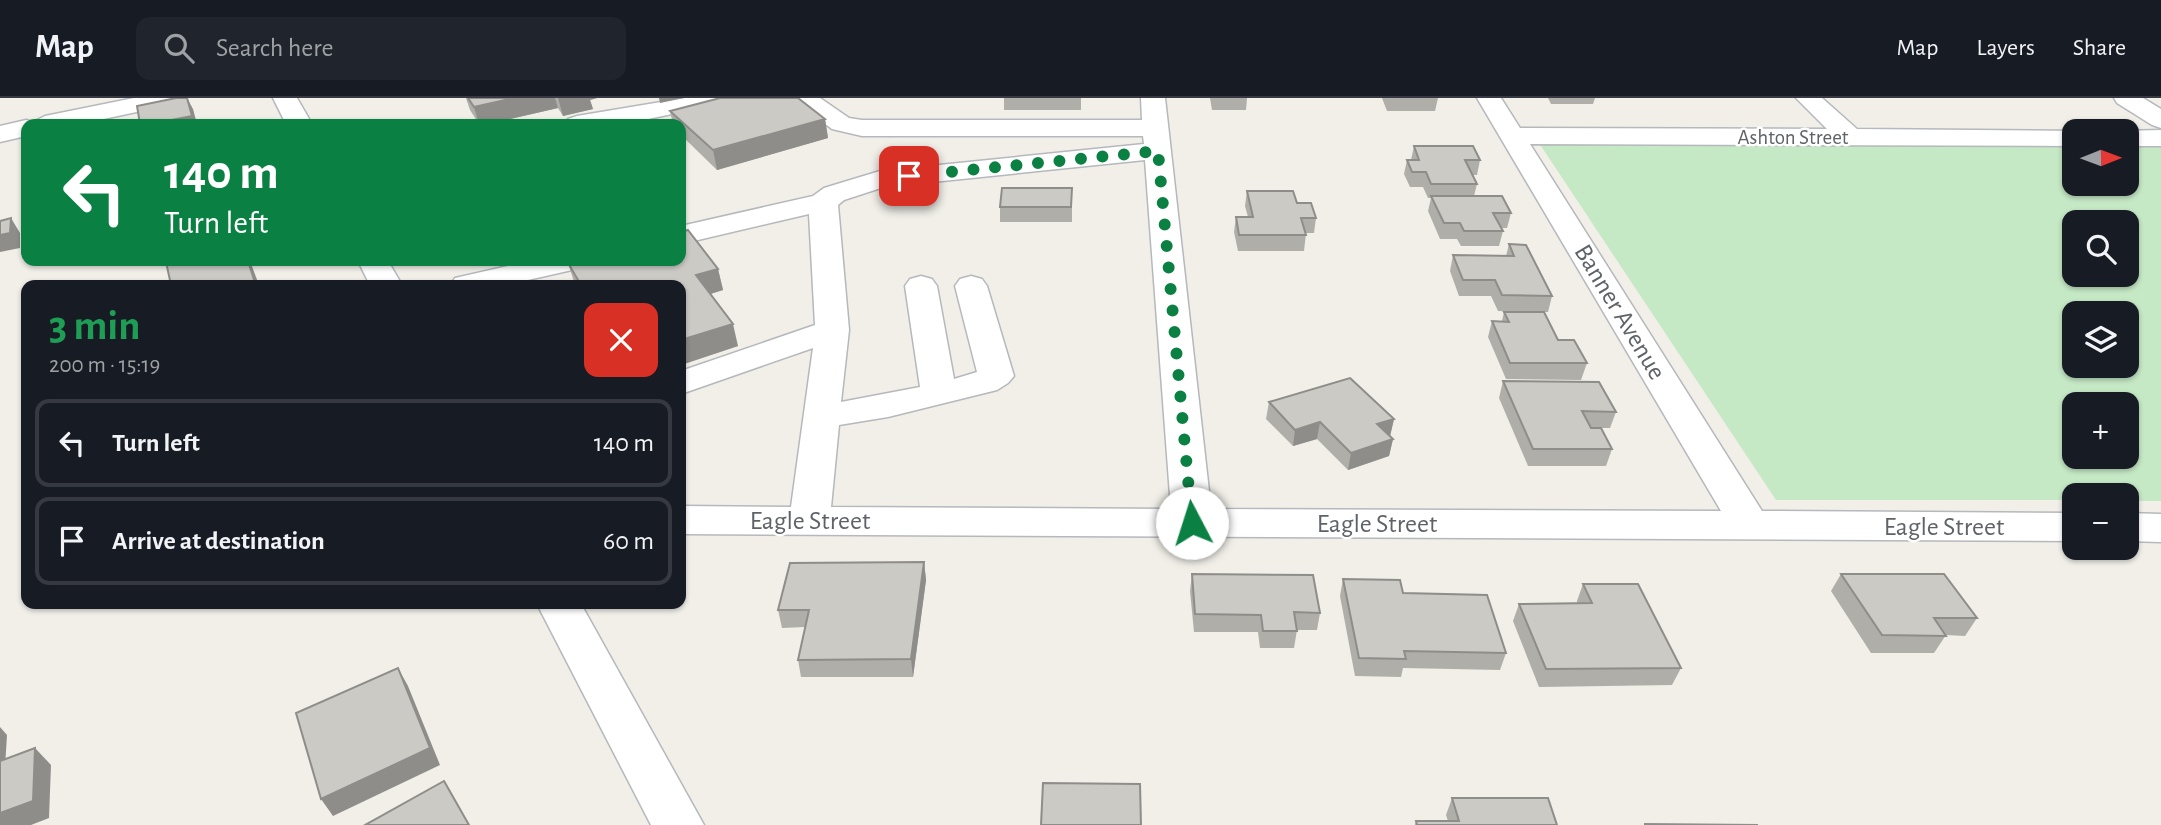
<!DOCTYPE html>
<html lang="en">
<head>
<meta charset="utf-8">
<style>
  :root { --surface:#171b24; --page:#20242c; --text:#f1f3f6; --muted:#9ea1a6; --line:#363941 }
  body { margin:0; font-family:"Alegreya Sans",sans-serif; background:var(--page); color:var(--text); height:100vh; display:flex; flex-direction:column; font-size:26px; white-space:nowrap }
  * { box-sizing:border-box; margin:0 }
  p { font-size:23px; color:var(--muted) }
  .icon { flex:none; width:38px; height:38px; fill:none; stroke:currentColor; stroke-width:2; stroke-linecap:round; stroke-linejoin:round }
  .map { position:relative; flex:1; overflow:hidden }
  .side { position:absolute; left:21px; top:182px; width:665px; height:329px; display:flex; flex-direction:column; background:var(--surface); border-radius:14px; box-shadow:0 2px 5px #0004 }
  .side>* { flex:none }
  .top-card { position:absolute; left:21px; top:21px; width:665px; height:147px; border-radius:14px; box-shadow:0 2px 5px #0004; background:#0b8043; color:#fff; overflow:hidden }
  .needle { width:46px; rotate:89deg }
  .fabs { position:absolute; left:2062px; top:21px; display:grid; gap:14px }
  .fabs a { display:grid; place-items:center; width:77px; height:77px; border-radius:14px; background:var(--surface); box-shadow:0 2px 5px #0004; font-size:35px }
  .pin { position:absolute; display:grid; place-items:center; width:60px; height:60px; color:#fff; margin:-30px; border-radius:14px; box-shadow:0 4px 10px #0006 }
  .me { position:absolute; width:77px; margin:-38px; rotate:355deg; stroke-linejoin:round; filter:drop-shadow(0 0 5px #0008) }
  .turn { display:flex; align-items:center; gap:24px; height:147px; padding:0 28px; font-size:32px }
  .turn .icon { width:91px; height:91px; stroke-width:2.5 }
  .turn b { display:block; font-size:49px; line-height:60px }
  .round { display:grid; place-items:center; flex:none; width:74px; height:74px; border-radius:14px; background:var(--page) }
  .overview { display:flex; align-items:center; justify-content:space-between; height:119px; padding:0 28px }
  h1 { font-size:42px; font-weight:700; line-height:52px; color:#1e9e55 }
  ul { padding:0; list-style:none }
  li { display:flex; align-items:center; gap:21px; height:88px; margin:0 14px 10px; padding:0 14px; border:4px solid var(--line); border-radius:14px }
  li div { flex:1 }
  li b { display:block; font-size:26px }
  li em { font-style:normal }
  header { display:flex; align-items:center; gap:42px; box-sizing:border-box; height:98px; padding:0 35px; background:var(--surface); border-bottom:2px solid var(--line) }
  header strong { font-size:33px }
  nav { display:flex; gap:38px; margin-inline-start:auto; font-size:24px }
  .search { width:490px; height:63px; background:var(--page); display:flex; align-items:center; gap:18px; box-sizing:border-box; padding:0 24px; border-radius:14px; color:var(--muted); font-size:26px }
  .map>svg:first-child { display:block }
</style>
</head>
<body>
<header>
<strong>Map</strong>
<div class="search"><svg class="icon" aria-label="search" viewBox="0 0 24 24"><circle cx="10" cy="10" r="6"/><path d="M15 15l6 6"/></svg>Search here</div>
<nav><a>Map</a><a>Layers</a><a>Share</a></nav>
</header>
<div class="map">
<svg width="2161" height="727" viewBox="0 0 2161 727">
  <rect width="100%" height="100%" fill="#f1efe8"/>
  <!-- green -->
  <path fill="#c5e8c5" fill-rule="evenodd" d="M1539 45 2074 46V86H2126V46H2161V403H2126V397H2074V402H1776ZM2074 124H2126V177H2074ZM2074 215H2126V268H2074ZM2074 306H2126V359H2074Z"/>
  <g fill="none" stroke-linecap="round" stroke-linejoin="round">
    <defs>
      <g id="minor">
        <path d="M134 0H182L179 5 80 26H26V38L0 44V28L26 22 33 24 45 18Z"/>
        <path d="M273 0H297L312 26H286Z"/>
        <path d="M685 0H728L725 5 624 26H564L568 21 577 18Z"/>
        <path d="M791 0H820L849 20 862 22H1142L1141 0H1165L1211 411 1721 413 1477 0H1501L1520 30 1827 31 1796 0H1822L1857 31 2079 33H2074V48L1530 46 1762 413 2074 415V443L681 436V408L791 409 813 250 681 296V273L815 227 809 116 681 146V128L813 98 824 90 880 73 1144 46 1143 38H862L832 31ZM1145 62 1171 411 831 409 839 327 888 319 997 292 1008 285 1014 278 987 188 982 181 971 178 960 181 955 188 977 274 954 281 937 188 932 181 921 178 910 181 905 188 920 289 841 304 849 232 838 107 844 102 884 89Z"/>
        <path d="M2114 0H2143L2161 11V30L2152 27 2117 5Z"/>
        <path d="M2161 32V48H2126V33H2121Z"/>
        <path d="M358 163H388L402 187H370Z"/>
        <path d="M530 163H585L581 170 506 187H450L455 180Z"/>
        <path d="M2126 415 2161 416V444L2126 443Z"/>
        <path d="M537 506H581L704 727H651Z"/>
      </g>
    </defs>
    <!-- minor casing -->
    <use href="#minor" stroke="#b5b8bc" stroke-width="3"/>
    <!-- minor -->
    <use href="#minor" fill="#fff" fill-rule="evenodd"/>
  </g>
  <!-- wall -->
  <g fill="#afaea9">
    <path d="M466 0H597L590 2 593 11 563 18 558 10 488 26H479L470 12Z"/>
    <rect x="1004" y="0" width="77" height="12"/>
    <path d="M1210 0H1247L1246 12H1212Z"/>
    <path d="M1382 0H1438L1435 13H1387Z"/>
    <path d="M1548 0H1595L1593 6H1551Z"/>
    <path d="M670 13 825 21 828 40 717 72 681 37V26H673Z"/>
    <path d="M1414 48 1480 62 1477 77H1473L1477 86 1474 98 1511 115 1507 130H1501L1503 133 1499 148H1461L1457 141H1440L1428 113 1431 100H1428L1423 89H1410L1404 76 1407 62H1411Z"/>
    <path d="M1072 90V124H1000V109Z"/>
    <path d="M1247 93 1297 105 1316 120 1314 135H1306L1304 153H1238L1234 134 1236 119H1248L1245 108Z"/>
    <path d="M1509 146 1552 198 1548 214 1498 213 1491 198H1459L1450 173 1453 157 1506 158Z"/>
    <path d="M568 165 718 171 723 192 710 196 738 248 681 267V187H575Z"/>
    <path d="M1504 214 1558 242 1587 265 1581 282 1506 281 1488 239 1492 223H1502Z"/>
    <path d="M1503 283 1616 314 1610 330H1602L1612 351 1606 368H1528L1499 300Z"/>
    <path d="M1269 304 1394 321 1390 338H1389L1393 341 1389 358 1348 372 1317 341 1293 348 1266 321Z"/>
    <path d="M924 464 926 482 913 579H801L798 562 805 529 782 530 778 512Z"/>
    <path d="M1192 476 1320 515 1317 532H1297L1294 550H1260L1258 534H1194L1190 493Z"/>
    <path d="M1841 476 1977 520 1965 538 1946 537 1934 555H1871L1831 493Z"/>
    <path d="M1343 481 1403 495 1506 555 1500 572 1403 570 1401 579 1355 578 1340 498Z"/>
    <path d="M1583 486 1681 570 1672 587 1539 589 1513 523 1519 506 1577 505V503Z"/>
    <path d="M1452 700 1557 727H1415L1416 723H1448L1446 717Z"/>
  </g>
  <!-- shaded-wall -->
  <g fill="#8f8d8a">
    <path d="M187 0 193 11 197 26H151Z"/>
    <path d="M514 0H555L558 10 488 26H479L474 9Z"/>
    <path d="M558 0H597L590 2 593 11 563 18Z"/>
    <path d="M659 0H684L660 5Z"/>
    <path d="M825 21 828 40 717 72 713 52Z"/>
    <path d="M11 120 20 135V150L0 154V137Z"/>
    <path d="M248 163H250L259 187H245Z"/>
    <path d="M718 171 723 192 701 199 696 177Z"/>
    <path d="M733 226 738 248 681 267V242Z"/>
    <path d="M1394 321 1390 338 1374 343 1377 326Z"/>
    <path d="M1320 324 1317 341 1293 348 1295 332Z"/>
    <path d="M1393 341 1389 358 1348 372 1351 355Z"/>
    <path d="M924 464 926 482 913 579 911 561Z"/>
    <path d="M398 570 408 588 440 667 333 718 321 701Z"/>
    <path d="M0 629 7 637 4 685 0 681Z"/>
    <path d="M35 650 51 667 49 720 31 727H0V715Z"/>
  </g>
  <!-- building -->
  <g fill="#cccac5" stroke="#8f8d8a" stroke-width="2">
    <path d="M176 0H187L192 18 151 26H140L137 8Z"/>
    <path d="M468 0H514L474 9Z"/>
    <path d="M720 0H798L825 21 713 52 670 13Z"/>
    <path d="M1414 48H1473L1480 62H1465L1477 86H1431L1426 74H1412L1407 62H1419Z"/>
    <path d="M1002 90H1072L1071 109H1000Z"/>
    <path d="M1247 93H1293L1297 105H1311L1316 120H1301L1306 137H1239L1236 119H1253Z"/>
    <path d="M1431 98H1502L1511 115H1493L1503 133H1464L1460 125H1444Z"/>
    <path d="M11 120 10 135 0 137V123Z"/>
    <path d="M688 132 718 171 696 177 733 226 681 242V187H581L568 165 576 163H681V134Z"/>
    <path d="M1509 146 1526 147 1552 198 1502 197 1495 182H1463L1453 157 1514 158Z"/>
    <path d="M170 163H248L255 185 245 187H171L166 164Z"/>
    <path d="M1504 214H1544L1558 242H1574L1587 265H1510L1492 223 1509 224Z"/>
    <path d="M1350 280 1394 321 1377 326 1393 341 1351 355 1320 324 1295 332 1269 304Z"/>
    <path d="M1503 283 1599 284 1616 314 1582 313 1591 330H1601L1612 351H1533Z"/>
    <path d="M924 464 911 561 798 562 809 512H778L790 465Z"/>
    <path d="M1192 476 1313 477 1320 515 1294 514 1297 533H1263L1261 517 1195 516Z"/>
    <path d="M1841 476H1944L1977 520H1934L1946 538 1882 537Z"/>
    <path d="M1343 481 1400 482 1403 495 1487 497 1506 555 1404 553 1406 561 1359 560Z"/>
    <path d="M1583 486H1638L1681 570 1546 571 1519 506 1592 505Z"/>
    <path d="M398 570 430 650 321 701 296 615Z"/>
    <path d="M35 650 33 703 0 715V663Z"/>
    <path d="M444 683 469 727H365Z"/>
    <path d="M1043 685 1140 686 1141 727H1041Z"/>
    <path d="M1452 700H1548L1557 727H1417L1416 723H1459Z"/>
    <path d="M1645 726 1758 727H1645Z"/>
  </g>
  <g fill="none" stroke-linecap="round" stroke-linejoin="round">
    <!-- route -->
    <path stroke="#0b8043" stroke-width="12" stroke-dasharray="0 21.6" d="M909 78 1158 53 1192 425"/>
  </g>
  <g text-anchor="middle" dominant-baseline="central" stroke-width="5" stroke-linejoin="round" paint-order="stroke">
    <!-- far-street labels -->
    <g font-size="21" fill="#5f6368" stroke="#fff">
      <text x="1793" y="39">Ashton Street</text>
    </g>
    <!-- street labels -->
    <g font-size="26" fill="#5f6368" stroke="#fff">
      <text transform="translate(1620 214) rotate(59)">Banner Avenue</text>
      <text x="810" y="423">Eagle Street</text>
      <text x="1377" y="426">Eagle Street</text>
      <text x="1944" y="429">Eagle Street</text>
    </g>
  </g>
</svg>
<div class="fabs">
<a><svg class="needle" viewBox="-14 -14 28 28"><path d="M0-13l5 13h-10z" fill="#e53935"/><path d="M0 13l5-13h-10z" fill="#9ea1a6"/></svg></a>
<a><svg class="icon" aria-label="search" viewBox="0 0 24 24"><circle cx="10" cy="10" r="6"/><path d="M15 15l6 6"/></svg></a>
<a><svg class="icon" aria-label="layers" viewBox="0 0 24 24"><path d="M12 4l9 5-9 5-9-5zM3 14l9 5 9-5"/></svg></a>
<a>+</a>
<a>−</a>
</div>
<div class="pin" style="left:909px;top:78px;background:#d93025"><svg class="icon" aria-label="arrive" viewBox="0 0 24 24"><path d="M6 21V4h12l-3 4 3 4H6"/></svg></div>
<svg class="me" style="left:1192px;top:425px" viewBox="-20 -20 40 40"><circle r="19" fill="#fff"/><path d="M0-13L10 11 0 6-10 11z" fill="#0b8043"/></svg>
<div class="top-card">
<div class="turn"><svg class="icon" aria-label="left" viewBox="0 0 24 24"><path d="M17 20v-9H6M10 6l-5 5 5 5"/></svg><div><b>140 m</b>Turn left</div></div>
</div>
<section class="side">
<div class="overview"><div><h1>3 min</h1><p>200 m · 15:19</p></div><a class="round" style="background:#d93025;color:#fff"><svg class="icon" aria-label="close" viewBox="0 0 24 24"><path d="M6 6l12 12M18 6L6 18"/></svg></a></div>
<ul>
<li><svg class="icon" aria-label="left" viewBox="0 0 24 24"><path d="M17 20v-9H6M10 6l-5 5 5 5"/></svg><div><b>Turn left</b></div><em>140 m</em></li>
<li><svg class="icon" aria-label="arrive" viewBox="0 0 24 24"><path d="M6 21V4h12l-3 4 3 4H6"/></svg><div><b>Arrive at destination</b></div><em>60 m</em></li>
</ul>
</section>
</div>
</body>
</html>
